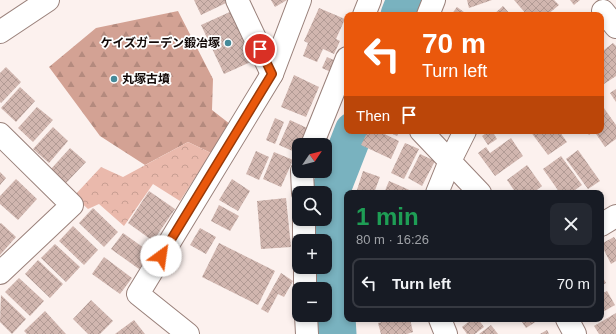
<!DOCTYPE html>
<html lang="en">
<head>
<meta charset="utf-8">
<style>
  :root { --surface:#171b24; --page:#242831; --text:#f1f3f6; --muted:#9ea1a6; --line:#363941 }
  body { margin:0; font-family:Helvetica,"Noto Sans JP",sans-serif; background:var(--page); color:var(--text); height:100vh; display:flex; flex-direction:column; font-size:15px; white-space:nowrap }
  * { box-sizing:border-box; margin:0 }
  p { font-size:13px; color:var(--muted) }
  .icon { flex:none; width:22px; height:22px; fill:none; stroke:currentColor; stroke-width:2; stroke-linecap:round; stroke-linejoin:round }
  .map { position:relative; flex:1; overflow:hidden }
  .drawer { position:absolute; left:344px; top:190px; width:260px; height:132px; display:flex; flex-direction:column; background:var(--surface); border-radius:8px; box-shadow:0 2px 6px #0003 }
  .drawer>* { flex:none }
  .top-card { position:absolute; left:344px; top:12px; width:260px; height:122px; border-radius:8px; box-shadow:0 2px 6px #0003; background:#ea580c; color:#fff; overflow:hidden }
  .needle { width:26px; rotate:55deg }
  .controls { position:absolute; left:292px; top:138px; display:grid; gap:8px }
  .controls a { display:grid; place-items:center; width:40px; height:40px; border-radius:8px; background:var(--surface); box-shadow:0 2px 6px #0003; font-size:20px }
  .pin { position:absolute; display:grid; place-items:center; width:34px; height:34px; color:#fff; margin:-17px; border:2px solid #fff; border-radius:50%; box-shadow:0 1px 4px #0007 }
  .me { position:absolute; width:44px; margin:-22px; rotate:31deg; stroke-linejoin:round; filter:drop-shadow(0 0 3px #0008) }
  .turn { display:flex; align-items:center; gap:14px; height:84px; padding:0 12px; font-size:18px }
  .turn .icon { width:52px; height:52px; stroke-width:2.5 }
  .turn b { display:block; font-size:28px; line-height:34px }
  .then { display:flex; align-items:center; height:38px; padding:0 12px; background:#0003; gap:8px; font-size:15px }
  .round { display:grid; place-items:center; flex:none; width:42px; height:42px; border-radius:8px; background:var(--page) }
  .summary { display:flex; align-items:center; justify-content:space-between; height:68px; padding:0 12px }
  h1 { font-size:24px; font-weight:700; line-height:30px; color:#1e9e55 }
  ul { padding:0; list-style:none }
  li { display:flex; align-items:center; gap:12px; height:50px; margin:0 8px 6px; padding:0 4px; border:2px solid var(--line); border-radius:8px }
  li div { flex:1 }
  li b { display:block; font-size:15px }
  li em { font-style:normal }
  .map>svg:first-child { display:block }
</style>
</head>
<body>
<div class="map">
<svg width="616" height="334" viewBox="0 0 616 334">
  <defs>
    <pattern id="forest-firs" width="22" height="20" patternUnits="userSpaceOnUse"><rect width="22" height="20" fill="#d3a294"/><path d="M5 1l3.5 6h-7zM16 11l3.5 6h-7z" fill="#b48a7e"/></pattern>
    <pattern id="park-crowns" width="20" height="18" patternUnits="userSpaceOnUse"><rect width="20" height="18" fill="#eab9ac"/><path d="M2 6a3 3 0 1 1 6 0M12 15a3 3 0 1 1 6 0" fill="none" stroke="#c89e92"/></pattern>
    <pattern id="building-cross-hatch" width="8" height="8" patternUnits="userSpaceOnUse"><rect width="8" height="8" fill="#d1b6af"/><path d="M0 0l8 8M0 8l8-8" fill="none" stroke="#b29b95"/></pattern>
  </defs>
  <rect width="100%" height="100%" fill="#fcf1ee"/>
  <!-- forest -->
  <path fill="url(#forest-firs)" d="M178 11 213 79 212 110 230 124 211 153 188 142 145 165 100 136 49 67 96 28Z"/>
  <!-- park -->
  <path fill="url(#park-crowns)" d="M188 142 211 153 180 201 153 184 124 226 99 204 88 209 74 196 101 167 123 177Z"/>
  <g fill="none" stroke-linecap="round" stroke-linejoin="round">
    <!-- river -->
    <g stroke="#79b2bf" stroke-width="39">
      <path d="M400 15 406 0"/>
      <path d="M337 334 329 195 354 131"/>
    </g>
  </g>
  <!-- building -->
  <g fill="url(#building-cross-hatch)">
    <path d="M194 0H225L226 3 201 15Z"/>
    <path d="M271 0H287L275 7Z"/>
    <path d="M467 0H492L469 8Z"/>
    <path d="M514 0H554L559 5 547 15H527Z"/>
    <path d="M570 0H580L574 5Z"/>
    <path d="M503 6 511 15H493Z"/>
    <path d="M457 7 468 15H451Z"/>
    <path d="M319 8 345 19 336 39 340 41 334 54 323 49 317 62 303 56 308 43 304 41Z"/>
    <path d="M232 11 255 60 224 74 201 25Z"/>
    <path d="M613 43 616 46V76L601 86V46L604 50Z"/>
    <path d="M327 57 338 62 333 73 322 68Z"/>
    <path d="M6 67 21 82 1 103 0 102V73Z"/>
    <path d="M294 75 319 87 306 117 281 107Z"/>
    <path d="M20 87 35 101 16 122 1 108Z"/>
    <path d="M616 89V102L610 93Z"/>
    <path d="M601 104 616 125V139L605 147 594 131 589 135 586 131H601Z"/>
    <path d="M37 107 53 120 33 142 18 128Z"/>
    <path d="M275 118 284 122 275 144 266 140Z"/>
    <path d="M290 120 307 128 297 153 279 145Z"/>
    <path d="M53 127 68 141 49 163 33 149Z"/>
    <path d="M368 131H378L399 141 391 159 361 145Z"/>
    <path d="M386 131H400L397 136Z"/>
    <path d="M489 131H492L497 139 488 145 482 136Z"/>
    <path d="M530 131H559L567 142 548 155Z"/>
    <path d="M511 138 523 156 495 176 478 153 486 147 490 153Z"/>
    <path d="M405 143 419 149 404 179 391 173Z"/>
    <path d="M70 148 86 162 66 183 51 169Z"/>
    <path d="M578 150 600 181 588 189 566 159Z"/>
    <path d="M256 151 269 157 259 180 246 174Z"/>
    <path d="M274 152 293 160 281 187 263 179Z"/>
    <path d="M420 154 435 161 422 186 408 178Z"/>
    <path d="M561 156 582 185 571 193H560L543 169Z"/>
    <path d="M527 165 542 186 533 193H516L507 180Z"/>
    <path d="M363 171 380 177 374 193H356Z"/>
    <path d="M0 172 6 178 0 185Z"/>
    <path d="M16 179 37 199 18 220 0 204V196Z"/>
    <path d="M232 179 250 191 238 211 219 200Z"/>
    <path d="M389 181 396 184 416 193H384Z"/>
    <path d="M149 191 175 209 153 241 128 223Z"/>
    <path d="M286 198 291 247 261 249 257 201Z"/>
    <path d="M219 205 239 216 230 231 211 221Z"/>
    <path d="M93 208 118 232 104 247 79 223Z"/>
    <path d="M1 223 16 237 0 255V224Z"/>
    <path d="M73 226 98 250 84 265 59 241Z"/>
    <path d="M200 228 216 237 206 254 190 245Z"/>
    <path d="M123 233 151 253 139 269 111 249Z"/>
    <path d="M614 237 616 240V261L611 264 601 244Z"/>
    <path d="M219 243 275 271 258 305 202 277Z"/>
    <path d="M55 244 80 267 66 282 41 258Z"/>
    <path d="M347 254V271H346L344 255Z"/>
    <path d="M104 257 132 278 120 294 92 274Z"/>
    <path d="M38 260 63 284 50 298 25 274Z"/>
    <path d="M281 273 293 281 284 297 278 294 268 313 261 309Z"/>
    <path d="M601 274 606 283 601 286Z"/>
    <path d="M19 278 44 301 30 316 5 292Z"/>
    <path d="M607 291 615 305 601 313V294Z"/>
    <path d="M1 295 26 319 12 334 0 322Z"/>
    <path d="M91 300 113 321 100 334H88L73 319Z"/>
    <path d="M45 311 66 334H27L24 331Z"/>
    <path d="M616 313V334H599L594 326Z"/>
    <path d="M353 319H366V320L354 322Z"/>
    <path d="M392 319H410L413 332 407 334H381L378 323Z"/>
    <path d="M472 319H478L484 327 475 334H467L462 327Z"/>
    <path d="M520 319H540L526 328Z"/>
    <path d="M134 320 145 334H115Z"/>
    <path d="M491 325 498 334H479Z"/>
    <path d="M547 330 549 334H540Z"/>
  </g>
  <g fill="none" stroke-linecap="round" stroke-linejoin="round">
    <defs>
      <g id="street">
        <path d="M237 0 272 74 300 0"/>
        <path d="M603 11 616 27"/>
        <path d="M364 15 370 0"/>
        <path d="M428 15 434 0"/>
        <path d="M0 32 48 0"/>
        <path d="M421 131 480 193"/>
        <path d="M0 134 72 205 0 273"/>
        <path d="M312 145 347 58"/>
        <path d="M302 171 303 193"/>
        <path d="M437 193 450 161 465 131"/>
        <path d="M304 219V241"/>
        <path d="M601 225 616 216"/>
        <path d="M305 267V289"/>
        <path d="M306 315 307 334"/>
        <path d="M440 319 446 334"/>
        <path d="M567 319 575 334"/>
        <path d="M188 334 138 294 272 74"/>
      </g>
    </defs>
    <!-- street casing -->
    <use href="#street" stroke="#99807a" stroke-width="24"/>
    <!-- street -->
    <use href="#street" stroke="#fff" stroke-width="22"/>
  </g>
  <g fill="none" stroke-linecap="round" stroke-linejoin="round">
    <defs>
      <path id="route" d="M161 256 272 74 260 49"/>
    </defs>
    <!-- route casing -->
    <use href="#route" stroke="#983908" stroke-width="10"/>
    <!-- route -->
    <use href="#route" stroke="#ea580c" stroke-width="7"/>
  </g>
  <!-- markers -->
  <g fill="#468a99" stroke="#fff" stroke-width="1.5">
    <circle cx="228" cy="43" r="4"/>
    <circle cx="114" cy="79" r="4"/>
  </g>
  <g text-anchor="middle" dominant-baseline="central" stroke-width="3.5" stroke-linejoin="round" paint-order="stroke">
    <!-- poi labels -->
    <g font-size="12" font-weight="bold" fill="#120907" stroke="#fff" text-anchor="end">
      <text x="220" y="43">ケイズガーデン鍛冶塚</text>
      <text x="122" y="79" text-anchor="start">丸塚古墳</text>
    </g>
  </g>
</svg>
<div class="controls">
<a><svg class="needle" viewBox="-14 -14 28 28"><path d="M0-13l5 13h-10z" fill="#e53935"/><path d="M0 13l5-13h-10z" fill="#9ea1a6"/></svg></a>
<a><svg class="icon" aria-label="search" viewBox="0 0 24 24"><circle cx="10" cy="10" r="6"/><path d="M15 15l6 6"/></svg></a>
<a>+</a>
<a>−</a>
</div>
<div class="pin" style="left:260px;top:49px;background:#d93025"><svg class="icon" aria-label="arrive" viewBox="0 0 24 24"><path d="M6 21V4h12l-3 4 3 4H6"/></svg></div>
<svg class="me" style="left:161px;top:256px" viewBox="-20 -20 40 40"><circle r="19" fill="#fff"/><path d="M0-13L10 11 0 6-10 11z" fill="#ea580c"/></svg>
<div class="top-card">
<div class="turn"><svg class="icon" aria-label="left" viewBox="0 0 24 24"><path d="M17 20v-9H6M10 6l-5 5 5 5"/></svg><div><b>70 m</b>Turn left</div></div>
<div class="then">Then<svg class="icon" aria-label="arrive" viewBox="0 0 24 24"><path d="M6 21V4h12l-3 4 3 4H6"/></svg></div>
</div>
<section class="drawer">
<div class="summary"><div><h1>1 min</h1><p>80 m · 16:26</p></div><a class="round"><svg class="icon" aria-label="close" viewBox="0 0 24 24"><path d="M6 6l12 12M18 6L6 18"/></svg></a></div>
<ul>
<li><svg class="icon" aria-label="left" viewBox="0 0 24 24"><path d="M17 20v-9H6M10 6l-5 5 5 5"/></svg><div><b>Turn left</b></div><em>70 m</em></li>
</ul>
</section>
</div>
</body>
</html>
